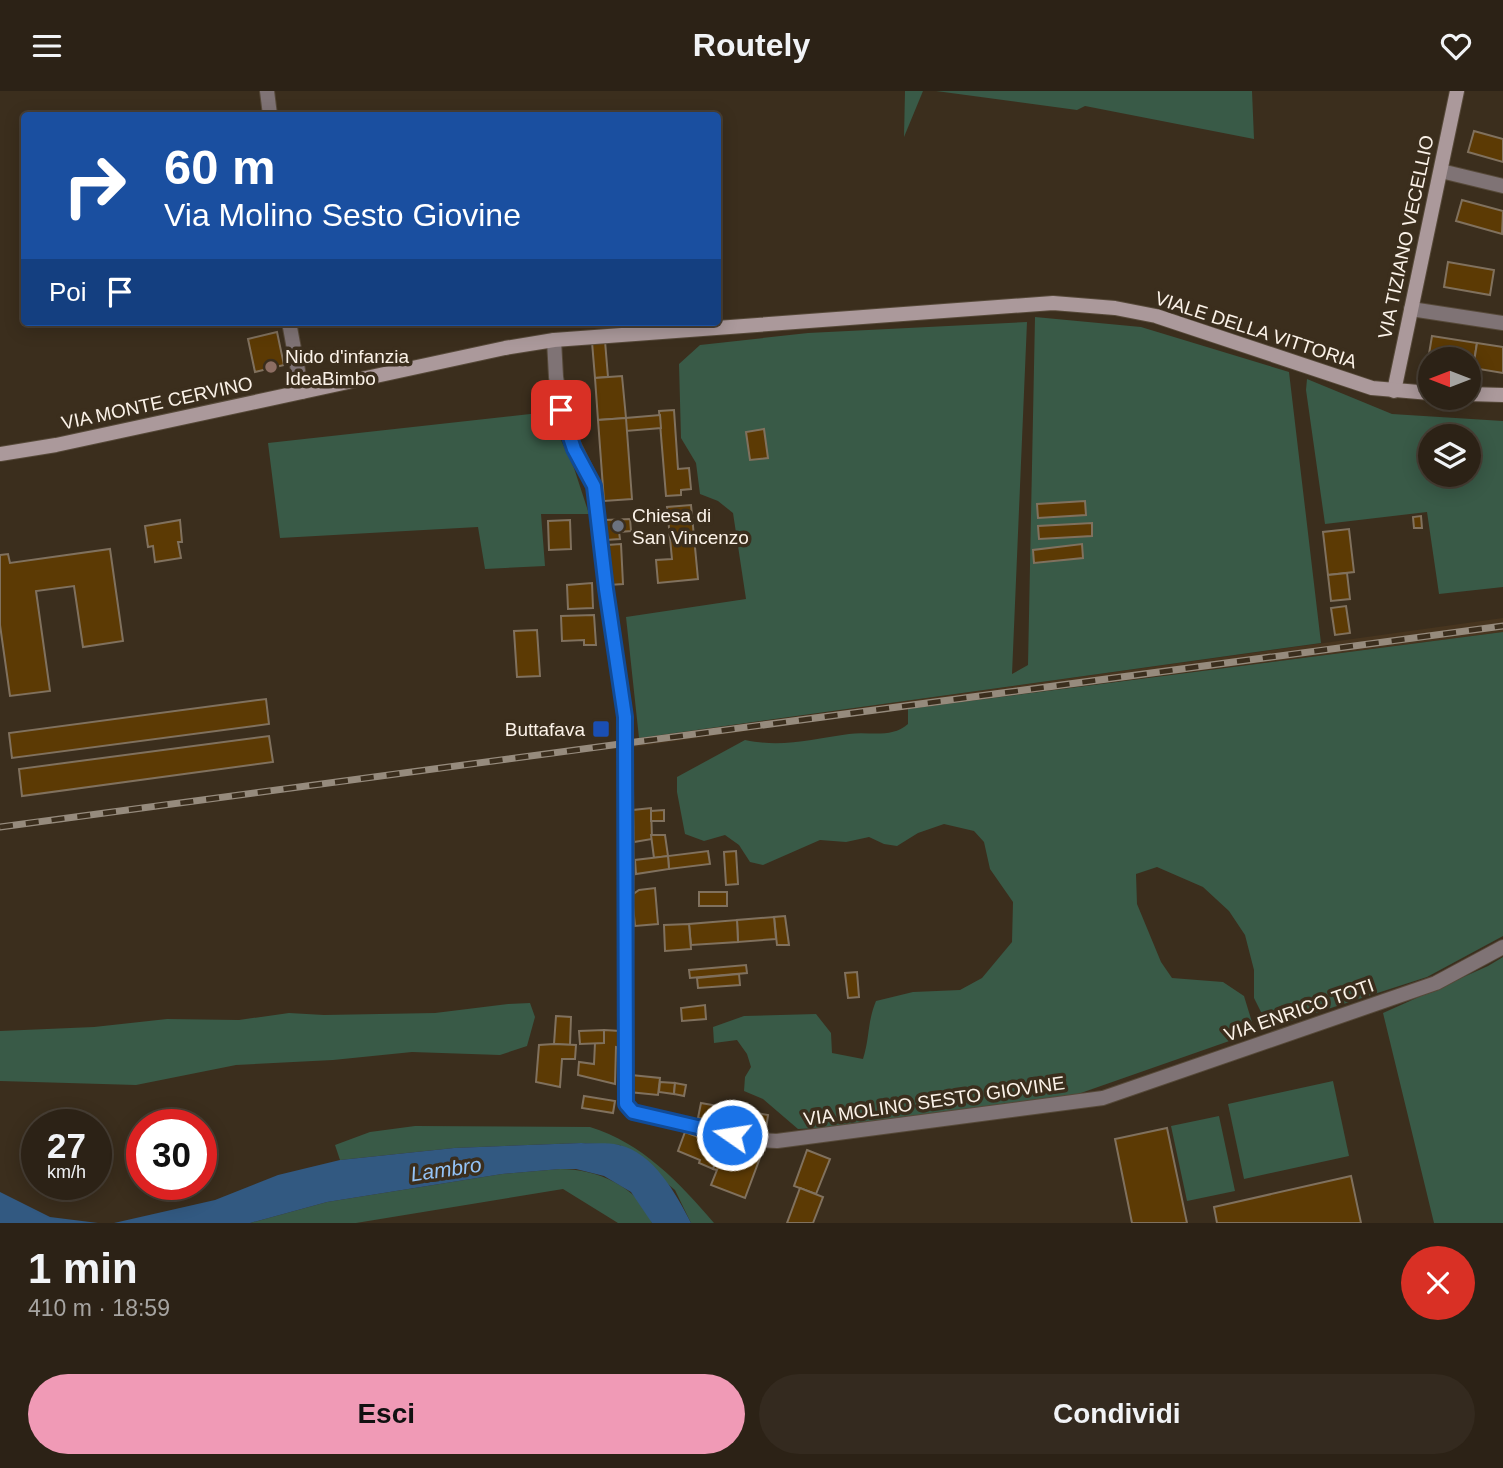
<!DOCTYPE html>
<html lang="it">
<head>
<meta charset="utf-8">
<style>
  :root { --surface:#2c2216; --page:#342a1f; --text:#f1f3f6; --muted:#a6a4a1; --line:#483f35; --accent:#f09ab6 }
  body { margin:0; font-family:Helvetica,sans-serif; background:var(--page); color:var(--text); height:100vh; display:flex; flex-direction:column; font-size:26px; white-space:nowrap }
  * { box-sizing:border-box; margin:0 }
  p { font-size:23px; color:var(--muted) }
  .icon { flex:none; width:38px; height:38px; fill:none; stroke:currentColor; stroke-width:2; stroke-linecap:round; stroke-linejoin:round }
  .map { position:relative; height:1132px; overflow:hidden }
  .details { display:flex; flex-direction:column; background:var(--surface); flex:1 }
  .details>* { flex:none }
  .hud { position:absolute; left:21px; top:21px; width:700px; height:214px; border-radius:7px; box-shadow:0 4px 18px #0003,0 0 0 2px var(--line); background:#1a4fa0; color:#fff; overflow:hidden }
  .needle { width:46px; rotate:270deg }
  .fabs { position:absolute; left:1418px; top:256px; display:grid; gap:14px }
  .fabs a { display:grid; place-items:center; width:63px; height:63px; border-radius:50%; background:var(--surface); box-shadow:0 4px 18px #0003,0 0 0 2px var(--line); font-size:35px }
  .speed { position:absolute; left:21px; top:1018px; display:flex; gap:14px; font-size:35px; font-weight:700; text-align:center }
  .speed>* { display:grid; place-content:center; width:91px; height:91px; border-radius:50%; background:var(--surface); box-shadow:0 4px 18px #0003,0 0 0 2px var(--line); line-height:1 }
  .speed small { font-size:18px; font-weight:400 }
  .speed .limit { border:10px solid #d22; background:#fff; color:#111 }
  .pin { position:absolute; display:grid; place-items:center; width:60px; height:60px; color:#fff; margin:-30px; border-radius:14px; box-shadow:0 4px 10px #0006 }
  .me { position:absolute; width:77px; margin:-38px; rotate:283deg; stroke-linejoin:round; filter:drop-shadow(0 0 5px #0008) }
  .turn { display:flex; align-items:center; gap:24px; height:147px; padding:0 28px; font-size:32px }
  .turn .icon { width:91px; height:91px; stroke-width:2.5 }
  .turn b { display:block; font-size:49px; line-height:60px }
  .then { display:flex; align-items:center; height:66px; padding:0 28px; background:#0003; gap:14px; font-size:26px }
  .round { display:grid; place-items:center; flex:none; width:74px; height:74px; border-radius:37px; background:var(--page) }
  .headline { display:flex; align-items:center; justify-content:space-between; height:119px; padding:0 28px }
  h1 { font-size:42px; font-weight:700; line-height:52px }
  .cta { display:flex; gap:14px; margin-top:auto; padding:14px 28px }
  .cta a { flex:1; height:80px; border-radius:42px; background:var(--accent); color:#111; font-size:28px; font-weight:700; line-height:80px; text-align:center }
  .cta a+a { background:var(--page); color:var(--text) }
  header { display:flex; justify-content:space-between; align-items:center; height:91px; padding:0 28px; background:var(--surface); font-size:32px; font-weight:700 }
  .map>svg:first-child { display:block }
</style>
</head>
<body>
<header><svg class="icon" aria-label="menu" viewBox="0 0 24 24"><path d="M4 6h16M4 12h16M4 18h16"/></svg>Routely<svg class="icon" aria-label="heart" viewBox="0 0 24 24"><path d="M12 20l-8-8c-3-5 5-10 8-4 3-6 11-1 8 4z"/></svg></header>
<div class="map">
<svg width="1503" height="1132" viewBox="0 0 1503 1132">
  <rect width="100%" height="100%" fill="#3b2e1d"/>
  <!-- built -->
  <path fill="#47351f" d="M1503 527V541L844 626 634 656 633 648Z"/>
  <!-- green -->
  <g fill="#395a47" fill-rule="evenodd">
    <path d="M905 0H923L904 46Z"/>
    <path d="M936 0H1252L1254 48 1085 15 1077 19Z"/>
    <path d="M1035 226 1141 236 1289 281 1321 552 639 647 626 526 746 508 733 422 718 410 700 403 696 372 681 347 679 273 700 254 808 242 1027 231 1012 583 1028 574Z"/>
    <path d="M1307 288 1392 323 1503 330V496L1439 503 1427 421 1325 433 1306 299ZM1430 345H1468V383H1430Z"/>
    <path d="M548 321 574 377 589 423H541L545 475 485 478 478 436 280 447 268 352Z"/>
    <path d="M1503 541V845L1427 886 1269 937 1254 907V879L1245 844 1229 820 1203 796 1157 776 1136 783 1137 813 1161 871 1172 887 1223 891 1244 905 1255 941 1078 1003 860 1035 798 1038 763 1008 744 1000 745 986 751 976 747 963 737 949 714 952 713 936 744 925 816 923 831 942 832 962 863 968C870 946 867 932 876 910L913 901 960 899 982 887 1012 851 1013 811 990 778 984 751 974 740 944 733 918 742 897 755 884 753 869 746 846 751 820 749 763 774 750 771 739 754 725 744 704 750 685 743 677 701V686L745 649C783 657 811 648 849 643 869 640 891 648 908 633V618Z"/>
    <path d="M1503 866V1132H1434L1383 922 1488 875Z"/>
    <path d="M530 912 535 926 527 955 500 964 412 961 333 969 236 974 136 994 0 990V940L94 936 167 928 239 929 289 922 324 924 435 922 508 913Z"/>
    <path d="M1333 990 1349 1065 1244 1088 1228 1013Z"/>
    <path d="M1219 1025 1235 1100 1187 1110 1171 1035Z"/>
    <path d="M415 1035 590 1036C642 1052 679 1091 714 1132H691L675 1099 620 1054 581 1052 454 1057 340 1069 335 1054 370 1041Z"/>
    <path d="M560 1078C596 1078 639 1095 652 1132H618L563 1098 356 1132H250L327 1111 502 1083Z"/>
  </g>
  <!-- water -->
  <g fill="#325981">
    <path d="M581 1052C593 1053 607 1051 619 1054 653 1061 677 1104 691 1132H652L631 1101 604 1085 576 1078H560L502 1083 327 1111 250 1132H114L215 1109 278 1084 340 1069 454 1057Z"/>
    <path d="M0 1101 50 1126 98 1132H0Z"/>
  </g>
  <!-- building -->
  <g fill="#5c3a04" stroke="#80715e" stroke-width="2">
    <path d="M1474 40 1503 48V71L1468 61Z"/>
    <path d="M1462 109 1503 120 1502 143 1456 130Z"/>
    <path d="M1448 171 1494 179 1490 204 1444 196Z"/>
    <path d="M277 241 284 274 255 281 248 248Z"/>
    <path d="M1432 245 1477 252 1473 277 1468 276V268L1428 269Z"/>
    <path d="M605 250 608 286 595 287 592 251Z"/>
    <path d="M1477 252 1503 256V282L1473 277Z"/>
    <path d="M622 285 626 327 598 329 595 287Z"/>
    <path d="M674 319 678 378 689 377 691 398 681 399V404L666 405 659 320Z"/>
    <path d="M660 324 661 337 626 340V327Z"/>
    <path d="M626 327 632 408 604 410 598 329Z"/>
    <path d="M764 338 768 367 750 369 746 341Z"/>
    <path d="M1085 410 1086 424 1038 427 1037 413Z"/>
    <path d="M691 414 698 488 658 492 656 469 672 468 667 416Z"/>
    <path d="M1421 425 1422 437H1414L1413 426Z"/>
    <path d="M630 428 631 440 619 441 620 448 606 449 605 429Z"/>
    <path d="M180 429 182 451H178L181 467 155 471 153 455 148 456 145 435Z"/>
    <path d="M570 429 571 458 549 459 548 430Z"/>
    <path d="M1092 432V445L1039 448 1038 435Z"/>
    <path d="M1349 438 1354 481 1328 484 1323 441Z"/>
    <path d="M621 453 623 493 609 494 607 454Z"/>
    <path d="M1082 453 1083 467 1034 472 1033 459Z"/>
    <path d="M110 458 123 550 83 556 74 495 36 500 50 600 10 605 0 534V464L8 463 10 472Z"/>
    <path d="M1347 482 1350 508 1331 510 1328 484Z"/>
    <path d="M592 492 593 517 568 518 567 494Z"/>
    <path d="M1346 515 1350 542 1335 544 1331 517Z"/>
    <path d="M594 524 596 554H584V549L562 550 561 525Z"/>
    <path d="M537 539 540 585 517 586 514 540Z"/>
    <path d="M266 608 269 633 12 667 9 642Z"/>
    <path d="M606 631 608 643 597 644 595 633Z"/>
    <path d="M269 645 273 671 22 705 19 678Z"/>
    <path d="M651 717 652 748 634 751 633 719Z"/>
    <path d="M664 719V730H651V720Z"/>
    <path d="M651 744H665L668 765 654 767Z"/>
    <path d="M708 760 710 773 669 778 668 765Z"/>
    <path d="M736 760 738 793 726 794 724 761Z"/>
    <path d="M668 765 669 778 636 783 635 769Z"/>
    <path d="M655 797 658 833 635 835 632 804 639 799Z"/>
    <rect x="699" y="801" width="28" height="14"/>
    <path d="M785 825 789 854H777L774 826Z"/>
    <path d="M774 826 776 848 738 851 737 829Z"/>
    <path d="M737 829 738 851 691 854 689 833Z"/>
    <path d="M689 833 691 858 665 860 664 834Z"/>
    <path d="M746 874 747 882 690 887 689 879Z"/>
    <path d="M857 881 859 906 848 907 845 882Z"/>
    <path d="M739 883 740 894 698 897 697 887Z"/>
    <path d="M705 914 706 928 682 930 681 917Z"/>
    <path d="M556 925 571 926 570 954 554 953Z"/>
    <path d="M604 939 620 940V957L616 956 615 993 578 984 579 971 594 973 595 952H604Z"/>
    <path d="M604 939V952L580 953 579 940Z"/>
    <path d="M554 953 576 954 575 968H562L560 996 536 991 539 954Z"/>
    <path d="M631 984 660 987 658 1004 629 1001Z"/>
    <path d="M660 991 675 992 674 1003 659 1001Z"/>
    <path d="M675 992 686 994 684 1005 674 1003Z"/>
    <path d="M584 1005 615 1010 613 1022 582 1017Z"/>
    <path d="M701 1012 768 1024 766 1038 698 1027Z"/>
    <path d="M1167 1037 1187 1132H1132L1115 1048Z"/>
    <path d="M685 1041 722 1055 713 1078 699 1072 700 1069 678 1060Z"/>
    <path d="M722 1055 729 1058 724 1070 736 1075 743 1057 761 1064 745 1107 711 1094 717 1079 713 1078Z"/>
    <path d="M807 1059 830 1068 816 1103 794 1095Z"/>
    <path d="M1351 1085 1361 1132H1217L1214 1116Z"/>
    <path d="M800 1097 823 1106 813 1132H787Z"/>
  </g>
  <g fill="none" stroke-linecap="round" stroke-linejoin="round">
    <defs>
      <g id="street">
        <path d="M267 0 270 24"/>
        <path d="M1441 80 1503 95"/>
        <path d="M1411 218 1503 232"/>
        <path d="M289 231 302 301"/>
        <path d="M554 249 556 286 564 334 594 395 606 498 625 626 627 767 625 1005 626 1013 633 1021 756 1049 777 1050 1103 1007 1436 892 1503 856"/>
      </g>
      <g id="secondary">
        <path d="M1394 300 1457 0"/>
        <path d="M1468 303 1503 304"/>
        <path d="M0 363 56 354 505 257 554 249 1053 212 1115 217 1156 225 1372 297 1430 302"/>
      </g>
    </defs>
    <!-- street casing -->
    <use href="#street" stroke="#564939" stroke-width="16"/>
    <!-- secondary casing -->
    <use href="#secondary" stroke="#564939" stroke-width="16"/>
    <!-- street -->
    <use href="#street" stroke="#7f7375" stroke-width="14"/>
    <!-- secondary -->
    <use href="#secondary" stroke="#ab999b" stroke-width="14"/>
    <defs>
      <path id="rail" d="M0 736 1503 535"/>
    </defs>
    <!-- rail casing -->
    <use href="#rail" stroke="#968b7d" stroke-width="7"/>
    <!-- rail -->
    <use href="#rail" stroke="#3b2e1d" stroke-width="4.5" stroke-dasharray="13" stroke-linecap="butt"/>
  </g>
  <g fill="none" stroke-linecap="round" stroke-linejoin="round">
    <defs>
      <path id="route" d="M561 319 574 358 594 395 606 498 625 626 626 1013 633 1021 732 1044"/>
    </defs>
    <!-- route casing -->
    <use href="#route" stroke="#114b97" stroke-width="18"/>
    <!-- route -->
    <use href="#route" stroke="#1a73e8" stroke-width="12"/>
  </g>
  <!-- markers -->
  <circle fill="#8d6e63" stroke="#3b2e1d" stroke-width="2.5" cx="271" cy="276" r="7"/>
  <circle fill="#6b7280" stroke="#3b2e1d" stroke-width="2.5" cx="618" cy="435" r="7"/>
  <rect fill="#1a4fb4" stroke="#3b2e1d" stroke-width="2.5" x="592" y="629" width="18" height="18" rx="3.5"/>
  <g text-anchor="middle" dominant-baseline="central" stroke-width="7" stroke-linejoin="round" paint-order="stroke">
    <!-- street labels -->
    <g font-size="19" fill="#fbf2e8" stroke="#3b2e1d">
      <text transform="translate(1406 146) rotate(-78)">VIA TIZIANO VECELLIO</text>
      <text transform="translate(1256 239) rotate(18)">VIALE DELLA VITTORIA</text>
      <text transform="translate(157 312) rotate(-12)">VIA MONTE CERVINO</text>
      <text transform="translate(1299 919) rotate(-19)">VIA ENRICO TOTI</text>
      <text transform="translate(934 1010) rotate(-8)">VIA MOLINO SESTO GIOVINE</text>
    </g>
    <!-- poi labels -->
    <g font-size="19" fill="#fbf2e8" stroke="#3b2e1d" text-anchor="start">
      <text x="285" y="265">Nido d'infanzia<tspan x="285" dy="22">IdeaBimbo</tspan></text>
      <text x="632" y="424">Chiesa di<tspan x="632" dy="22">San Vincenzo</tspan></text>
      <text x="585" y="638" text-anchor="end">Buttafava</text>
    </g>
    <!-- water labels -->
    <g font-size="21" font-style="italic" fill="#94c3f6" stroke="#3b2e1d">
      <text transform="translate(446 1078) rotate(-8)">Lambro</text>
    </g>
  </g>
</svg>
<div class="fabs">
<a><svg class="needle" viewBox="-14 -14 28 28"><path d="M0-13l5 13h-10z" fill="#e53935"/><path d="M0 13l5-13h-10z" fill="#a6a4a1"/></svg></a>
<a><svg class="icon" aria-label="layers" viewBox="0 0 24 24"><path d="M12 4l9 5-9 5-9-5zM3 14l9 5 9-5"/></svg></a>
</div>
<div class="speed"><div>27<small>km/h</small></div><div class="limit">30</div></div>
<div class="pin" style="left:561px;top:319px;background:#d93025"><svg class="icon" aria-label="arrive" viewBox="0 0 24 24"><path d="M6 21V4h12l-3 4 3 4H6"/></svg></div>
<svg class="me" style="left:732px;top:1044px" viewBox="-20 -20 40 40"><circle r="17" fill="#1a73e8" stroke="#fff" stroke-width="3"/><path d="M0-11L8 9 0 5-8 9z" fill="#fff"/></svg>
<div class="hud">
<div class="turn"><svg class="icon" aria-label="right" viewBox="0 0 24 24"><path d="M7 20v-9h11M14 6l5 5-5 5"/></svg><div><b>60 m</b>Via Molino Sesto Giovine</div></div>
<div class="then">Poi<svg class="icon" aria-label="arrive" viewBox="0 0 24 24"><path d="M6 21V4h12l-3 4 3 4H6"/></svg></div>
</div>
</div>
<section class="details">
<div class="headline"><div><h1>1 min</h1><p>410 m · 18:59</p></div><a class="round" style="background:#d93025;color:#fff"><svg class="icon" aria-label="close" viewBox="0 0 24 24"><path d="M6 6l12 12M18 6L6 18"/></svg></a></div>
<div class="cta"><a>Esci</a><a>Condividi</a></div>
</section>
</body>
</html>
